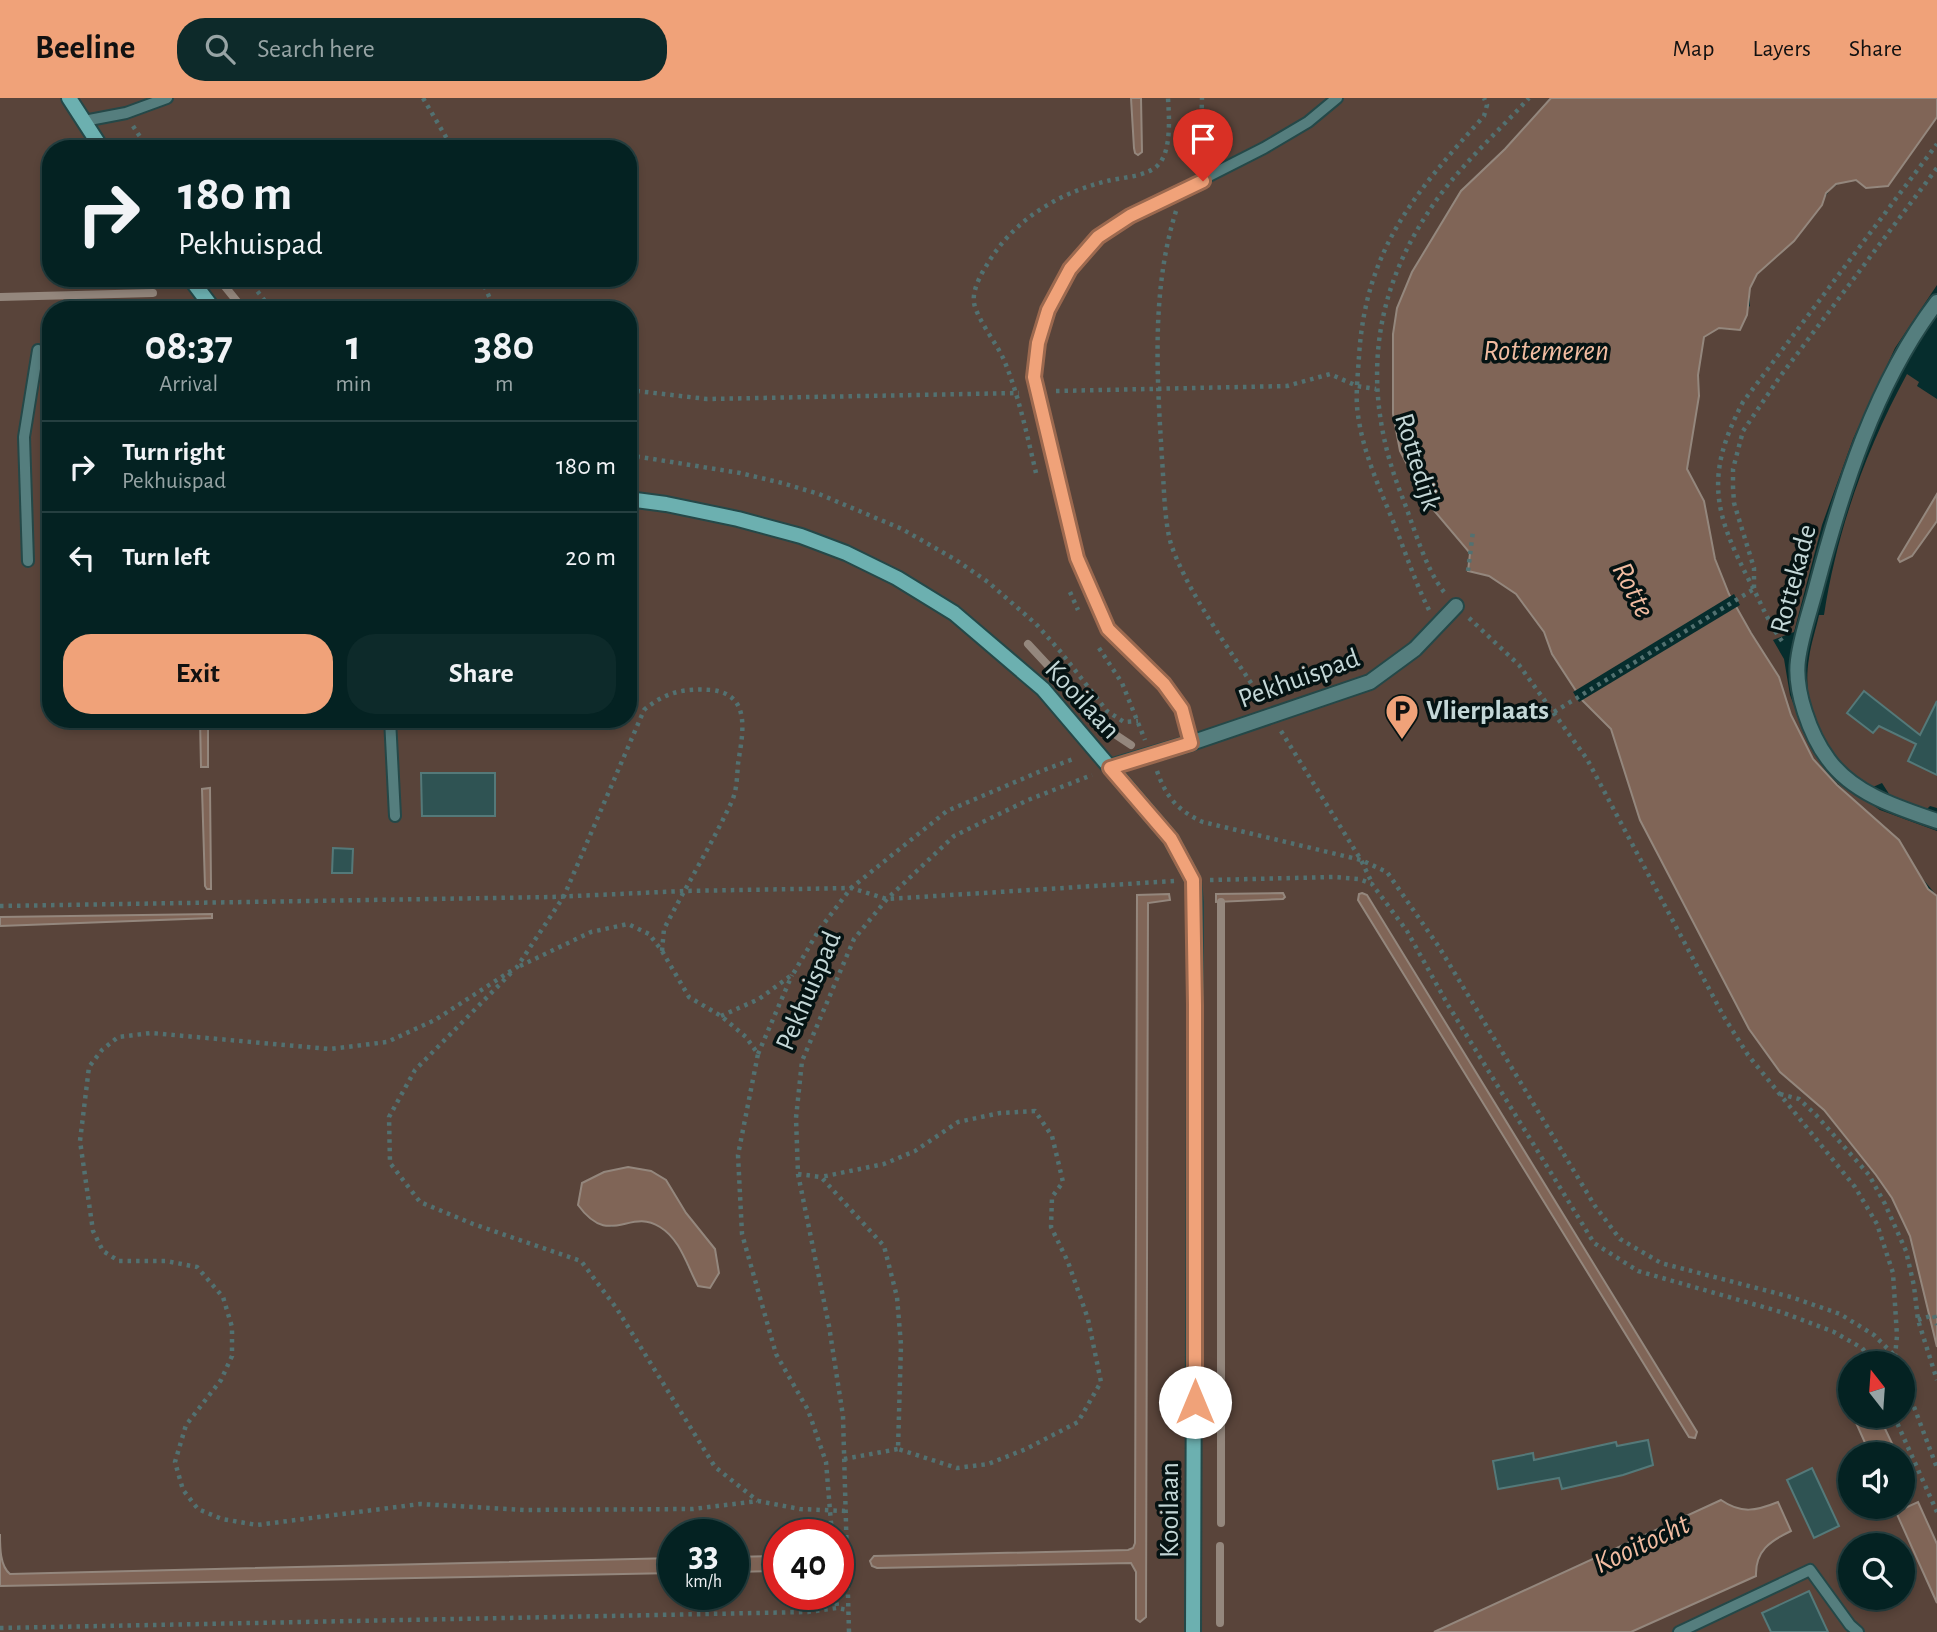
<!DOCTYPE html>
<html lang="en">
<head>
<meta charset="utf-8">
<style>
  :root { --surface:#042222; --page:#0d2a2a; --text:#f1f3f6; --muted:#97a4a5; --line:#253f40; --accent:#f0a279 }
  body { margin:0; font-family:"Alegreya Sans",sans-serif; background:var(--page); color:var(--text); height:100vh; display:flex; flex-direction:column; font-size:26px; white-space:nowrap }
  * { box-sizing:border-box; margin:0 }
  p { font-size:23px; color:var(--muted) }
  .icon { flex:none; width:38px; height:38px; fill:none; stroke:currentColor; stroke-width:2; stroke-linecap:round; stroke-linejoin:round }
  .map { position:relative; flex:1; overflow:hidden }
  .details { position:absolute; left:42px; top:203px; width:595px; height:427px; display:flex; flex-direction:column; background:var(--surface); border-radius:28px; box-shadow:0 4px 10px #0003,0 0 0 2px var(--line) }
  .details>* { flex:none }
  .guide { position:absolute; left:42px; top:42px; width:595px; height:147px; border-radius:28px; box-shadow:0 4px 10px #0003,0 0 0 2px var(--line); background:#042222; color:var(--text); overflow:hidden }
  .needle { width:46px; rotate:343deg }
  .buttons { position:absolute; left:1838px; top:1253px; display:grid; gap:14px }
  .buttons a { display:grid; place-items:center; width:77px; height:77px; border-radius:50%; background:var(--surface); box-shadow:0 4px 10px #0003,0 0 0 2px var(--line); font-size:35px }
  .speed { position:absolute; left:658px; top:1421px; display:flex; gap:14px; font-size:35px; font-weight:700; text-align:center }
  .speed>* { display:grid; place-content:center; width:91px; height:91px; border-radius:50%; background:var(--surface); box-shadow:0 4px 10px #0003,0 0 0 2px var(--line); line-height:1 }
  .speed small { font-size:18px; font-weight:400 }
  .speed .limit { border:10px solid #d22; background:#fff; color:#111 }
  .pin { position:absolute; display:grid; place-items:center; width:60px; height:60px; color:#fff; margin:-72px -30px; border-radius:50% 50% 50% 0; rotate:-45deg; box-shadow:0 0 7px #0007 }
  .pin .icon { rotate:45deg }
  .me { position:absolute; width:77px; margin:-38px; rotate:0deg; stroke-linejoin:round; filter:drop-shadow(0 0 5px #0008) }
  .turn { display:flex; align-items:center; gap:24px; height:147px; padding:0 21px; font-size:32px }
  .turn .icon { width:91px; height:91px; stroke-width:2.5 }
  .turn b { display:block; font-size:49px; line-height:60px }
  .eta { display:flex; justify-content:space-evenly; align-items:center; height:119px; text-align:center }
  .eta b { font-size:42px; font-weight:700; line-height:49px }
  .action { display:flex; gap:14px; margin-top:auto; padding:14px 21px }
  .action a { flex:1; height:80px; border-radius:28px; background:var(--accent); color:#111; font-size:28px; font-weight:700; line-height:80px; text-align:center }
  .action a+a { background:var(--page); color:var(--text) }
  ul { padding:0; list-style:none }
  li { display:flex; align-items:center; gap:21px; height:91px; padding:0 21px; border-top:2px solid var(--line) }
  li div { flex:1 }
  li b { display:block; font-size:26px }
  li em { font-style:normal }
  header { display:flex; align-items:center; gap:42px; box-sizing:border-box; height:98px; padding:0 35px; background:var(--accent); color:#111 }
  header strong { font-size:33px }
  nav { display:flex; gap:38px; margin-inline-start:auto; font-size:24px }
  .search { width:490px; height:63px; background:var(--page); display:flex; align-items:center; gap:18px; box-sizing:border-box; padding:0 24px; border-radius:28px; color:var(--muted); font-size:26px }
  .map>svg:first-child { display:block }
</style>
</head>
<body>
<header>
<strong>Beeline</strong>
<div class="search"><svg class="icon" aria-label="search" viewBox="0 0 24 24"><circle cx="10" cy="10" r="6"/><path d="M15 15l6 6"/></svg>Search here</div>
<nav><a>Map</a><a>Layers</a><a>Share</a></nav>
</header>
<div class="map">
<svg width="1937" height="1534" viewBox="0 0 1937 1534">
  <rect width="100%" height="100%" fill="#062d2d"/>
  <!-- green -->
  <g fill="#59443a" fill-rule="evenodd">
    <path d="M0 0H1630L1459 166 1937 1107V1534H0V1488L674 1475V1496H733V1474L779 1473V1496H838V1437H779V1458L733 1459V1437H674V1460L10 1476C0 1468 0 1450 0 1436ZM51 51H628V180H51ZM51 212H628V621H51ZM666 1082 686 1115 688 1169C683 1152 665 1123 644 1123 633 1123 620 1127 610 1129ZM1850 1265H1902V1318H1850ZM1850 1356H1902V1409H1850ZM1850 1447H1902V1500H1850Z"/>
    <path d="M1937 19V187L1895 250 1853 341 1822 427 1794 534 1773 542 1784 561 1790 597 1805 636 1814 654 1836 681 1880 712 1937 733V798L1870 718 1813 661 1791 617 1779 579 1751 535 1729 496 1715 461 1704 403 1687 371 1699 298 1698 277 1704 239 1750 208V190L1757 176 1822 107C1833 74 1860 83 1888 88Z"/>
    <path d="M1907 276 1919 284 1917 288 1937 301V396L1898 461 1937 423V710L1930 708 1926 712 1891 699 1882 685 1873 689C1827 663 1800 613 1809 560 1811 545 1816 531 1819 517H1824C1837 432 1866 351 1907 276Z"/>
  </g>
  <!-- water -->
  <g fill="#806557" stroke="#94877d" stroke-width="2">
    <path d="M1131 0H1141L1142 54 1138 57 1135 55 1134 50Z"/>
    <path d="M1551 0H1937V19L1888 88 1866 90 1856 82 1836 86 1826 95 1822 107 1794 143 1757 176 1750 190 1747 217 1740 232 1719 230 1704 239 1698 277 1699 298 1687 371 1704 403 1715 461 1729 496 1751 535 1779 579 1791 617 1813 661 1837 687 1899 742 1928 791 1937 798V1249L1910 1138 1892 1100 1876 1077 1824 1012 1780 974 1749 931 1640 722 1611 631 1582 602 1552 556 1544 534 1516 496 1489 478 1468 473 1470 455 1426 403 1400 353 1393 316V236L1397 210 1412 174 1461 93 1505 51Z"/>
    <path d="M1937 396V423L1912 458 1900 464 1898 461Z"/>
    <path d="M200 621H208V669H201Z"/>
    <path d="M210 690 211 787V791H207L205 788 202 691Z"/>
    <path d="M1283 795 1285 799 1283 801 1216 804V796Z"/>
    <path d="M1362 795 1367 797 1697 1334 1695 1340 1689 1339 1358 802 1359 796Z"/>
    <path d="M1169 796 1170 802 1148 805 1146 1519 1140 1524 1136 1521V1474L1131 1465 877 1470 872 1468 870 1463 874 1458 1128 1452 1133 1450 1135 1445 1137 797Z"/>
    <path d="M212 816V820L0 828V819Z"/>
    <path d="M628 1069 651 1073 666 1082 686 1115 715 1151 719 1175 710 1190 698 1188C687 1168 681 1142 660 1129 629 1109 610 1151 578 1107L582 1085 604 1074Z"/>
    <path d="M1853 1318H1879L1897 1356H1870Z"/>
    <path d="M1721 1402C1741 1416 1756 1413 1778 1404L1791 1433C1770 1443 1755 1453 1756 1478L1631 1534H1434Z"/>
    <path d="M1918 1404 1937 1446V1505L1896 1414Z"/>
    <path d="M0 1436C0 1450 0 1468 10 1476L674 1460V1475L0 1488Z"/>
    <path d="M779 1458V1473L733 1474V1459Z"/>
  </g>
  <!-- pier -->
  <path fill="#062d2d" d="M1734 496 1740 507 1579 604 1573 594Z"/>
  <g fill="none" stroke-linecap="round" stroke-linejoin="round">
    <!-- stream -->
    <g stroke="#94877d" stroke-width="8">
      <path d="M218 180 244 212"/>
      <path d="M0 199 153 195"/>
      <path d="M1028 546 1107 631 1131 647"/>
      <path d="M1221 1425V804"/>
      <path d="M1220 1448V1525"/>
    </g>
  </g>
  <!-- building -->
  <g fill="#2f5353" stroke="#547979" stroke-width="2">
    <path d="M1864 593 1920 637 1937 603V677L1908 663 1916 646 1879 628 1873 635 1847 615Z"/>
    <path d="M421 675H495V718H422Z"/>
    <path d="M333 750 353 751 352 775H332Z"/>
    <path d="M1648 1342 1653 1367 1623 1377 1562 1391 1559 1380 1498 1391 1493 1363 1533 1355 1534 1362 1616 1344 1617 1348Z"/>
    <path d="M1812 1370 1839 1428 1814 1440 1787 1382Z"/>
    <path d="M1809 1493 1828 1534H1771L1762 1515Z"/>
  </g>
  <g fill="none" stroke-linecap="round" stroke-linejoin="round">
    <defs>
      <g id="lane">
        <path d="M84 23 126 15 167 0"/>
        <path d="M28 463 24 339 38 252"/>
        <path d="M390 621 395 718"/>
        <path d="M1191 645 1182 611 1164 586 1108 531 1078 460 1034 279 1038 245 1048 212 1070 171 1098 139 1130 118 1264 50 1308 24 1337 0"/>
        <path d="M1679 1534 1810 1472 1850 1527 1858 1534"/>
      </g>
      <g id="street">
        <path d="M1937 204C1875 285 1842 392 1816 490 1810 513 1801 538 1798 562 1794 592 1810 637 1828 661 1853 696 1899 710 1937 723"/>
        <path d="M1110 669 1191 645 1370 584 1415 551 1456 508"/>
      </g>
      <g id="secondary">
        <path d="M69 0 102 51"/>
        <path d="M190 180 214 212"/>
        <path d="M628 401 666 406 738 421 801 438 846 455 897 480 954 515 1043 591 1171 741 1193 782 1195 805V932L1193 1534"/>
      </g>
    </defs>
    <!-- lane casing -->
    <use href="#lane" stroke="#244848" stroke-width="14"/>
    <!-- street casing -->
    <use href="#street" stroke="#244848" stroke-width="18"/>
    <!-- secondary casing -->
    <use href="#secondary" stroke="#244848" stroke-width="18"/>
    <!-- path -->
    <g stroke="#527171" stroke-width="4.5" stroke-dasharray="3.5 5" stroke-linecap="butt">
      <path d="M423 0 453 51"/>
      <path d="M133 28 148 51"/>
      <path d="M1190 68 1201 33 1202 0"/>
      <path d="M1176 113C1151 193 1157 278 1162 361 1164 385 1164 423 1171 446 1188 496 1233 556 1262 602"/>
      <path d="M247 180 272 212"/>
      <path d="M481 180 495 212"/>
      <path d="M628 292 707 301 1019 295"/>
      <path d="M1056 293 1287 288 1330 276 1357 288 1376 291"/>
      <path d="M628 357 740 375 782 385 819 396 902 431 956 462 988 484 1036 526 1060 553 1107 613 1124 624 1138 623"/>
      <path d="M1036 375C1027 337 1019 298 1004 262 997 246 977 221 974 205 972 192 981 176 988 165 1014 122 1058 95 1107 83 1123 79 1146 79 1158 67 1172 53 1169 18 1168 0"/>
      <path d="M1468 473 1473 433"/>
      <path d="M1754 490V470L1734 405 1733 389V371L1743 333 1779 280 1937 70"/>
      <path d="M1070 494 1078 512"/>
      <path d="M1444 494C1425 470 1414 429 1403 401 1363 302 1368 206 1427 116 1454 73 1495 37 1529 0"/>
      <path d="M1429 512C1415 484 1405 453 1393 423 1379 389 1363 354 1358 317 1355 298 1358 277 1359 258 1366 150 1415 95 1484 18L1487 7 1484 0"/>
      <path d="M1469 520 1519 567 1587 661 1724 919 1748 957 1855 1089 1877 1126 1893 1175 1897 1238 1895 1258 1898 1265"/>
      <path d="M1782 543C1769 526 1761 505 1751 486 1714 415 1704 378 1743 304L1937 46"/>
      <path d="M1099 550 1122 585 1145 642"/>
      <path d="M1554 614 1754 491"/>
      <path d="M1281 633 1361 762 1372 785"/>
      <path d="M1157 673C1166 699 1178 713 1203 724L1361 762 1387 774 1439 849 1595 1108 1620 1141 1661 1165 1791 1199 1840 1216 1874 1237 1895 1258"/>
      <path d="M1210 782 1333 779 1359 781 1372 786 1407 833 1448 907 1594 1145 1638 1173 1781 1214 1834 1234 1862 1250 1875 1265"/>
      <path d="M0 808 553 799 684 793 851 790 887 801 1174 783"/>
      <path d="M662 853 664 831C686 788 712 746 732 703 737 692 737 678 738 666 742 638 753 597 712 592 684 590 665 594 644 612L564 798 517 869 435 922 387 944 330 951 151 935 118 939 102 952 89 969 80 1043 93 1133 103 1153 119 1163H166L197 1169 223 1199 232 1229V1258L221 1282 186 1327 175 1364 183 1392 198 1411 222 1421 257 1427 420 1406 524 1412 693 1411 758 1403 800 1411 845 1413"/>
      <path d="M520 868 591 834 628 826 649 836 662 853 689 899 721 918 746 939 758 956 738 1057 742 1136 776 1256 808 1312 826 1364 832 1437"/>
      <path d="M511 875 415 972 389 1019 390 1065 420 1104 473 1126 581 1163 617 1211 715 1369 758 1403"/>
      <path d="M721 918 759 901 793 876 819 832 851 790 947 713 1041 673 1076 660"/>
      <path d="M758 956 792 877"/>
      <path d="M1780 996 1799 1001 1816 1017 1869 1077 1885 1106 1906 1153 1914 1188 1918 1222 1937 1282"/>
      <path d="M798 1076 821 1079 884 1148 897 1199 901 1247 898 1351 957 1370 988 1366 1026 1351 1078 1324 1101 1284 1088 1221 1068 1164 1051 1129 1052 1099 1063 1084 1052 1038 1035 1013 1000 1015 958 1024 915 1053 884 1066 821 1079"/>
      <path d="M1918 1222 1934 1217 1937 1227"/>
      <path d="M1902 1277 1937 1370"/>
      <path d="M1894 1318 1937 1414"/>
      <path d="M844 1361 898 1351"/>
      <path d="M836 1496 837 1510"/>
      <path d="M0 1530 808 1514 837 1510 848 1512"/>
      <path d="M849 1534 843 1318 829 1228 798 1076 796 1020 802 963 854 841 887 801 954 738 1028 702 1092 677"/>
    </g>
    <!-- lane -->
    <use href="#lane" stroke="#557e7e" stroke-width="10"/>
    <!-- street -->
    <use href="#street" stroke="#557e7e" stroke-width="14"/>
    <!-- secondary -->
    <use href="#secondary" stroke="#6cb0b0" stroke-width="14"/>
  </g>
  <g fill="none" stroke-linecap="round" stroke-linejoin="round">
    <defs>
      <path id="route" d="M1195 1304V907L1193 782 1171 741 1110 670 1191 645 1182 611 1164 586 1108 531 1077 460 1034 279 1038 245 1048 212 1070 171 1098 139 1130 118 1203 83"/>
    </defs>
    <!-- route casing -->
    <use href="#route" stroke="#9c694f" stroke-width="18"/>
    <!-- route -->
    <use href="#route" stroke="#f0a279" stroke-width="12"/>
  </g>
  <!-- icons -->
  <defs>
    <symbol id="parking-pin" viewBox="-11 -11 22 30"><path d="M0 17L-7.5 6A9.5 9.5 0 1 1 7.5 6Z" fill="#f0a279" stroke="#051313"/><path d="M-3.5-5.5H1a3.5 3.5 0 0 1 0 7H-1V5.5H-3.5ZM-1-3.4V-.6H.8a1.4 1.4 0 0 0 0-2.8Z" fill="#111"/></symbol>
  </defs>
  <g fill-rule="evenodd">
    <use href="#parking-pin" x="1383" y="594" width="38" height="52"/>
  </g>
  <g text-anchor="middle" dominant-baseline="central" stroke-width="7" stroke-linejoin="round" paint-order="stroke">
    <!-- street labels -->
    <g font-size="28" fill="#c4d7d7" stroke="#051313">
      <text transform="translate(1417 364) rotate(73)">Rottedijk</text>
      <text transform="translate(1794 481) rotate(-75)">Rottekade</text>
      <text transform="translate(1299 581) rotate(-20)">Pekhuispad</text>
      <text transform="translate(1082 602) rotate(47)">Kooilaan</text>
      <text transform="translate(809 893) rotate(-67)">Pekhuispad</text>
      <text transform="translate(1170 1412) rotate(-90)">Kooilaan</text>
    </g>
    <!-- poi labels -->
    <g font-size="28" font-weight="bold" fill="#c4d7d7" stroke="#051313" text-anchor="start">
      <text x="1426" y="613">Vlierplaats</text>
    </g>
    <!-- water labels -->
    <g font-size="30" font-style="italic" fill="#f1bca1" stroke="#051313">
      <text x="1546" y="253">Rottemeren</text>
      <text transform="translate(1633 492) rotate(63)">Rotte</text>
      <text transform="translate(1642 1446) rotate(-25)">Kooitocht</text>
    </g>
  </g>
</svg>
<div class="buttons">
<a><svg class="needle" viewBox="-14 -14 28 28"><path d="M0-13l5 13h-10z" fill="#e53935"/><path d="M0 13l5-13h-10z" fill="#97a4a5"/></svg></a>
<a><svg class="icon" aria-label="sound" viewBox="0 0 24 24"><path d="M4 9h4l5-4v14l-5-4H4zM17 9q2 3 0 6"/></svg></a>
<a><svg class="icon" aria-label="search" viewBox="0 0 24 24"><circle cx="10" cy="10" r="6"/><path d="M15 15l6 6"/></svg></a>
</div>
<div class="speed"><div>33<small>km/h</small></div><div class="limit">40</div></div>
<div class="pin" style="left:1203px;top:83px;background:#d93025"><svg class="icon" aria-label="arrive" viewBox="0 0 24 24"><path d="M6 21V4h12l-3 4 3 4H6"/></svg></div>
<svg class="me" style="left:1195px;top:1304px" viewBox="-20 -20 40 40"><circle r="19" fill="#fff"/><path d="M0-13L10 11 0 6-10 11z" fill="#f0a279"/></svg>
<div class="guide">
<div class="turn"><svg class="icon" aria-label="right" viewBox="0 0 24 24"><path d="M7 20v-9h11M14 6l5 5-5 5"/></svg><div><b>180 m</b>Pekhuispad</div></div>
</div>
<section class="details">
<div class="eta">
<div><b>08:37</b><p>Arrival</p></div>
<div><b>1</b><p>min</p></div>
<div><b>380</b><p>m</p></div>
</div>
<ul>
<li><svg class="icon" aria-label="right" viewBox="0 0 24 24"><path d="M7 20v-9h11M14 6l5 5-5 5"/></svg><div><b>Turn right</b><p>Pekhuispad</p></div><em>180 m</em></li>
<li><svg class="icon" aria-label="left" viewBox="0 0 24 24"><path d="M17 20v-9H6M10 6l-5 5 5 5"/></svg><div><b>Turn left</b></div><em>20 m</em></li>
</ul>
<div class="action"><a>Exit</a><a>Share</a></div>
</section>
</div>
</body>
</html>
